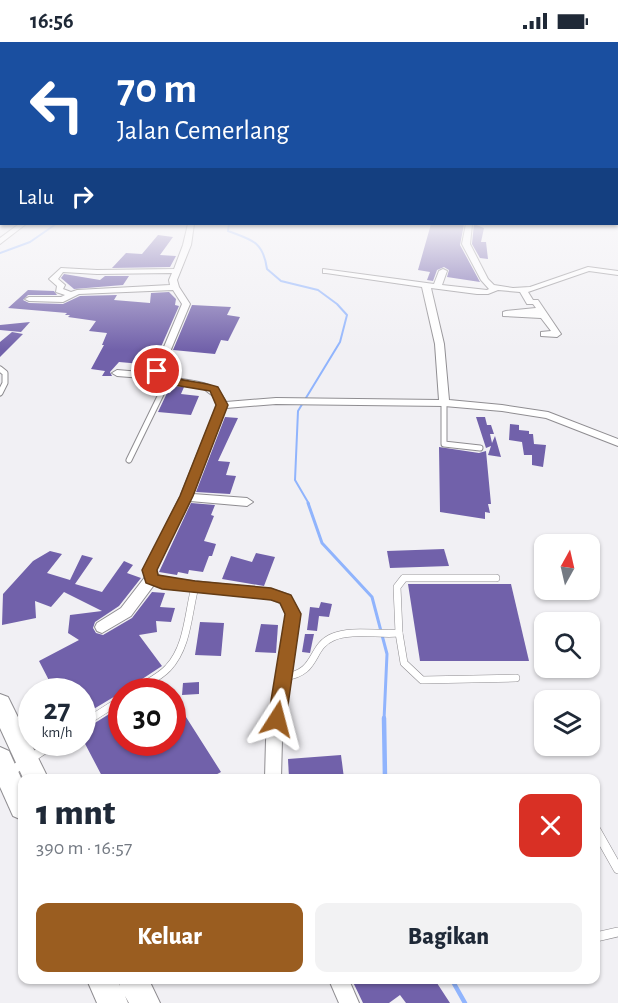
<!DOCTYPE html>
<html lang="id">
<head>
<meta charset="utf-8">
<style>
  :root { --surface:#fff; --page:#f2f2f3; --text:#1f2937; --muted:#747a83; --accent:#9a5d20 }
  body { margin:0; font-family:"Alegreya Sans",sans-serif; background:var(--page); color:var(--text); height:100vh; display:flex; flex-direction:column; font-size:22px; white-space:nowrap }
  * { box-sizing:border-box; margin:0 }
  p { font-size:20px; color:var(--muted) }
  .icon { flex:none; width:33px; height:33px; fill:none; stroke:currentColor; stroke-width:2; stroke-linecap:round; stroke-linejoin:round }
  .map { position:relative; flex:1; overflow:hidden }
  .sheet { position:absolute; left:18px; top:732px; width:582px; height:210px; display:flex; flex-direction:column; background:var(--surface); border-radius:12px; box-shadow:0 2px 4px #0004 }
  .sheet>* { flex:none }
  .top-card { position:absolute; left:0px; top:0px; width:618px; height:183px; box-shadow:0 2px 4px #0004; background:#1a4fa0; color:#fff; overflow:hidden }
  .needle { width:39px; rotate:8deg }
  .buttons { position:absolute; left:534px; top:492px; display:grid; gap:12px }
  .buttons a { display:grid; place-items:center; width:66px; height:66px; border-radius:12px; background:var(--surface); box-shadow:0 2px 4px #0004; font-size:30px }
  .speed { position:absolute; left:18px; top:636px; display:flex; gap:12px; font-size:30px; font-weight:700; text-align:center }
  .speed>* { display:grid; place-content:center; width:78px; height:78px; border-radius:50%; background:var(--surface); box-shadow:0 2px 4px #0004; line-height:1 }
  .speed small { font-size:15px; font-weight:400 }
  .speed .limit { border:9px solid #d22; background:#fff; color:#111 }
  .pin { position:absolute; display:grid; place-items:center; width:51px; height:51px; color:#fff; margin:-26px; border:3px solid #fff; border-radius:50%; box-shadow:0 2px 6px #0007 }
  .me { position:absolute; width:66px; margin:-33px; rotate:9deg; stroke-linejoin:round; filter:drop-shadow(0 0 4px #0008) }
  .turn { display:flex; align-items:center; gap:21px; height:126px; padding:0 18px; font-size:27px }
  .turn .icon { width:78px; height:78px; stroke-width:2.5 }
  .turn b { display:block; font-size:42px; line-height:51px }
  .then { display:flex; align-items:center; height:57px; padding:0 18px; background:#0003; gap:12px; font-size:22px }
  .round { display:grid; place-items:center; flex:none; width:63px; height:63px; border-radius:12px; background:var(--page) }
  .summary { display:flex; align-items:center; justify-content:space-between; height:102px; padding:0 18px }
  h1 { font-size:36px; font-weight:800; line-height:45px }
  .cta { display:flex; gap:12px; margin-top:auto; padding:12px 18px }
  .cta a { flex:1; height:69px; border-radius:12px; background:var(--accent); color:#fff; font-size:24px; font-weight:800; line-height:69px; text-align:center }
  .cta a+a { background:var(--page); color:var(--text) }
  .status { display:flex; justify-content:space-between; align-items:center; height:42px; padding:0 30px; background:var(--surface); direction:ltr }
  .status svg { height:16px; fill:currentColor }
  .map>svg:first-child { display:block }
</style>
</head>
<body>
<div class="status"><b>16:56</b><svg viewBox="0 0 49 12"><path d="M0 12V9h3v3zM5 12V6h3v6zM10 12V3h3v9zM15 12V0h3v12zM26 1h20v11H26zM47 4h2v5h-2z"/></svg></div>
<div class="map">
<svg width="618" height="961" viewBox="0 0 618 961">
  <rect width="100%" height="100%" fill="#f1f0f4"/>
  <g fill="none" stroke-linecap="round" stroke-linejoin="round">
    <!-- stream-far2 -->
    <g stroke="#90b4fd" stroke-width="2">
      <path d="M229 182 228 189C252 198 263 199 267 227L281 239 318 248 337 262 347 273 340 300 298 369 295 438 309 462"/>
      <path d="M0 211 30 200 56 182"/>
    </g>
    <!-- stream-far1 -->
    <path stroke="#90b4fd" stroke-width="3" d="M308 461 322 501 372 555 387 612 384 678"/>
    <!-- stream -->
    <g stroke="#90b4fd" stroke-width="4.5">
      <path d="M384 676 385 736"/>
      <path d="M452 938 465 961"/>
    </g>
  </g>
  <!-- building -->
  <g fill="#7161aa">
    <path d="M431 182H464L460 203 480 240 447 235 449 228 444 225 437 228 433 239 427 238 430 230 418 228Z"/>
    <path d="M474 182 484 186 481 200H486L488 217 480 216 472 202Z"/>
    <path d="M158 193 173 195 160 213 176 214 170 225 112 226 126 211 142 212Z"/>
    <path d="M64 232 100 238 105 234H129L123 243 74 247 61 236Z"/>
    <path d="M28 248 54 249 57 253H28L23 258 29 261 63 262 80 254 117 253 114 258 150 261 151 251 169 250 176 257 175 263 179 264 153 323 119 320 110 330 112 334H102L105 329 91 327 104 303H102L107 291 89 289 96 279 68 275 70 273H65L67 271 8 266Z"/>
    <path d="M192 263 231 265 227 273 240 275 228 299 221 298 215 312 173 308Z"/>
    <path d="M30 280 21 290 0 288V283Z"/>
    <path d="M12 290 23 292 0 315V300Z"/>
    <path d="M174 344 184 345 181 352 199 354 191 373 158 370 167 351H170Z"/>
    <path d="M225 375 238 376 218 419 230 420 226 433 236 434 230 452 196 450Z"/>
    <path d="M476 375H485L487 383H491L494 392H490L492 401 495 394 501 415 488 413 491 404 486 406Z"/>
    <path d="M510 382 519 383V388L529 389V392H533L534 402 546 403 543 425 532 423V413H524L522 400 509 398Z"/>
    <path d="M439 405 479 411 486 409 491 462H488L490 471 485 470V477L440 470Z"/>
    <path d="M191 461 215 463 211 473 214 474 204 499 216 502 212 514H209L203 530 189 528 188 532 178 530 177 533 159 530Z"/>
    <path d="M444 507 449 524 390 526 387 509Z"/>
    <path d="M50 509 62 512 47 531 70 538 82 513 93 516 75 542 102 550 124 519 133 523 127 531 141 536 119 564 95 580 93 586 96 591 103 593 132 576 152 550 165 551 160 565 175 566 171 580 156 579 157 590 139 593 162 624 130 645 127 650H122L82 674V650H55L39 619 79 598 68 591 70 573 102 569 64 550 51 565 35 559 36 576 2 583 3 552 33 519Z"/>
    <path d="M256 511 275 515 264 544 222 537 231 514 252 520Z"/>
    <path d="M408 542H511L529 619H420Z"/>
    <path d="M321 560 332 562 329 575 319 574 317 589 307 588 310 565 319 566Z"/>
    <path d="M200 580 224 581 221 614 195 613Z"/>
    <path d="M261 582 278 583 276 611 255 610Z"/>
    <path d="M305 592H314L310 611 302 610Z"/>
    <path d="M199 640V652L182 653 183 641Z"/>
    <path d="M172 653 221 730 210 736H103L82 696V689L122 664V700H172Z"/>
    <path d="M341 713 344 736H289L288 717Z"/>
    <path d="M352 938H435L450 961H406L400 953 389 961H363Z"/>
  </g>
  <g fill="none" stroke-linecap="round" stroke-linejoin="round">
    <defs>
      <g id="service-far2">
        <path d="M0 327 5 331V341L0 351"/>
        <path d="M444 361V402L480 406"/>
        <path d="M129 418 168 338"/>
      </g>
      <g id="service-far1">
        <path d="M399 591 404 621 422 638 516 636"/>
        <path d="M284 635C319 631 309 605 333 595 351 587 379 593 399 591L397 545 404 536H496"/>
        <path d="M133 650C144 642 159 636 168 626 188 605 188 571 195 545"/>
        <path d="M89 678 122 657"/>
      </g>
      <g id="service">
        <path d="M82 682 91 676"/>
        <path d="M10 730 55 700"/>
        <path d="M596 788 618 827"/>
        <path d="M596 895 618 890"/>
      </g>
      <g id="minor">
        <path d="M0 173H2L0 179Z"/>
        <path d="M19 182H26L0 202V196Z"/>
        <path d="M188 182H194L191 203 177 238 179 245 190 262 162 329V332C185 342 213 333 226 360L276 356 439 358 435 302 422 245 326 231H323V227L434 242 439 229 443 227 447 229 442 243 487 248 489 247 481 238 462 202 466 182H472L470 202 488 237 494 243 513 246 530 245 588 225 618 229V233L589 229 528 250 533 258H538L561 292 557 295 541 294V290L551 289 541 276 503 274V270L506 269 536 266 533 262H527L520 250 498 248 488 252H477L431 246 444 302 449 358 502 363 548 370 618 397V404L546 376 502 369 444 364 276 362 226 366 193 452 247 456 253 460 247 464 190 459 156 528 158 533 164 536 271 547 290 553 300 572 282 698 281 736H265L266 698 286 572 280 561 271 557 162 546 154 543 131 574 102 591 97 589 95 585 97 581 121 566 145 535 144 528 180 455 217 363 213 354 201 345 176 342 156 337 117 334 112 331 117 328 153 331 182 262 173 248 79 252 63 260 29 259 25 257 29 255H61L65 253 56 250 57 244 49 237 61 226 97 228 174 227 183 203ZM63 230 97 232 172 231 169 238 170 243 77 248 71 250 63 247 65 243 58 237Z"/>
        <path d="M329 938H349L359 961H339Z"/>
      </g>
      <g id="primary">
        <path d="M0 652 8 655 48 736H23L0 686Z"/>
        <path d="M0 705 9 709 22 738V778L13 774 0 745Z"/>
        <path d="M87 938H117L120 944 118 938H149L160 961H129L125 954 128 961H97Z"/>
      </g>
    </defs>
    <!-- service-far2 casing -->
    <use href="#service-far2" stroke="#8f8d91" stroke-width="7"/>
    <!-- service-far1 casing -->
    <use href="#service-far1" stroke="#8f8d91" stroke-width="8"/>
    <!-- service casing -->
    <use href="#service" stroke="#8f8d91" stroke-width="10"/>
    <!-- minor casing -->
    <use href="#minor" stroke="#8f8d91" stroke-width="2"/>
    <!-- primary casing -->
    <use href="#primary" stroke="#8f8d91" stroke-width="2"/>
    <!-- service-far2 -->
    <use href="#service-far2" stroke="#fff" stroke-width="5"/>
    <!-- service-far1 -->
    <use href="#service-far1" stroke="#fff" stroke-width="7"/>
    <!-- service -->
    <use href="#service" stroke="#fff" stroke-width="9"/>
    <!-- minor -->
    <use href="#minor" fill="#fff" fill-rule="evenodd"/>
    <!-- primary -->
    <use href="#primary" fill="#fff" fill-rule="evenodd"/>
  </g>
  <!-- sky -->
  <linearGradient id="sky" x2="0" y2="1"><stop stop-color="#85b4f0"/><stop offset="0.56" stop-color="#f9f8fa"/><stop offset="1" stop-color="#f9f8fa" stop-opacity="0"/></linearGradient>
  <rect width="618" height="308" fill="url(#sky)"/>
  <!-- route -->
  <path fill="#9a5d20" stroke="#643c15" stroke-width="1.5" d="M157 325 161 326 163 332C180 340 200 339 218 345L228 363 193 454 157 528 158 533 195 539 271 546 291 553 301 572 286 677 283 683 277 685 271 683 268 677 285 572 280 561 271 558 162 547 146 541 142 528 180 454 216 363 210 349 168 342 154 336 152 329Z"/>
</svg>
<div class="buttons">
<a><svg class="needle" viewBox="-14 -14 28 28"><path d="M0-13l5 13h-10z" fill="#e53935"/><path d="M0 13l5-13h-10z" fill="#747a83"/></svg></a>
<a><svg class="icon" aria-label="search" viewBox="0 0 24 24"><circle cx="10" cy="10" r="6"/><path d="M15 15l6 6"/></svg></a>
<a><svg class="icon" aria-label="layers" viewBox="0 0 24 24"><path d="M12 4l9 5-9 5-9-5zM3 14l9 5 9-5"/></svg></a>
</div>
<div class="speed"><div>27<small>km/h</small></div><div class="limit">30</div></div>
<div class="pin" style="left:157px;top:329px;background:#d93025"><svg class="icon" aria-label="arrive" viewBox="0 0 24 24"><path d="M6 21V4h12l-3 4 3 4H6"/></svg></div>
<svg class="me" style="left:277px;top:677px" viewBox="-20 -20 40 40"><path d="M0-17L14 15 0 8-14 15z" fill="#9a5d20" stroke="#fff" stroke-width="4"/></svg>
<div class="top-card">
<div class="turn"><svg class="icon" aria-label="left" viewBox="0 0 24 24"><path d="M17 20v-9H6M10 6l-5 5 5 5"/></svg><div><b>70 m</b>Jalan Cemerlang</div></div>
<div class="then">Lalu<svg class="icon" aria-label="right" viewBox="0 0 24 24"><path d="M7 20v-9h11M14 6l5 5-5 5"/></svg></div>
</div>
<section class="sheet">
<div class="summary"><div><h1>1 mnt</h1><p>390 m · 16:57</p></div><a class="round" style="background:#d93025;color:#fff"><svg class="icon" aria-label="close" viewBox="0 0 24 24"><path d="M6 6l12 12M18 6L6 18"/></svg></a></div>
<div class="cta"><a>Keluar</a><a>Bagikan</a></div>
</section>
</div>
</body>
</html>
